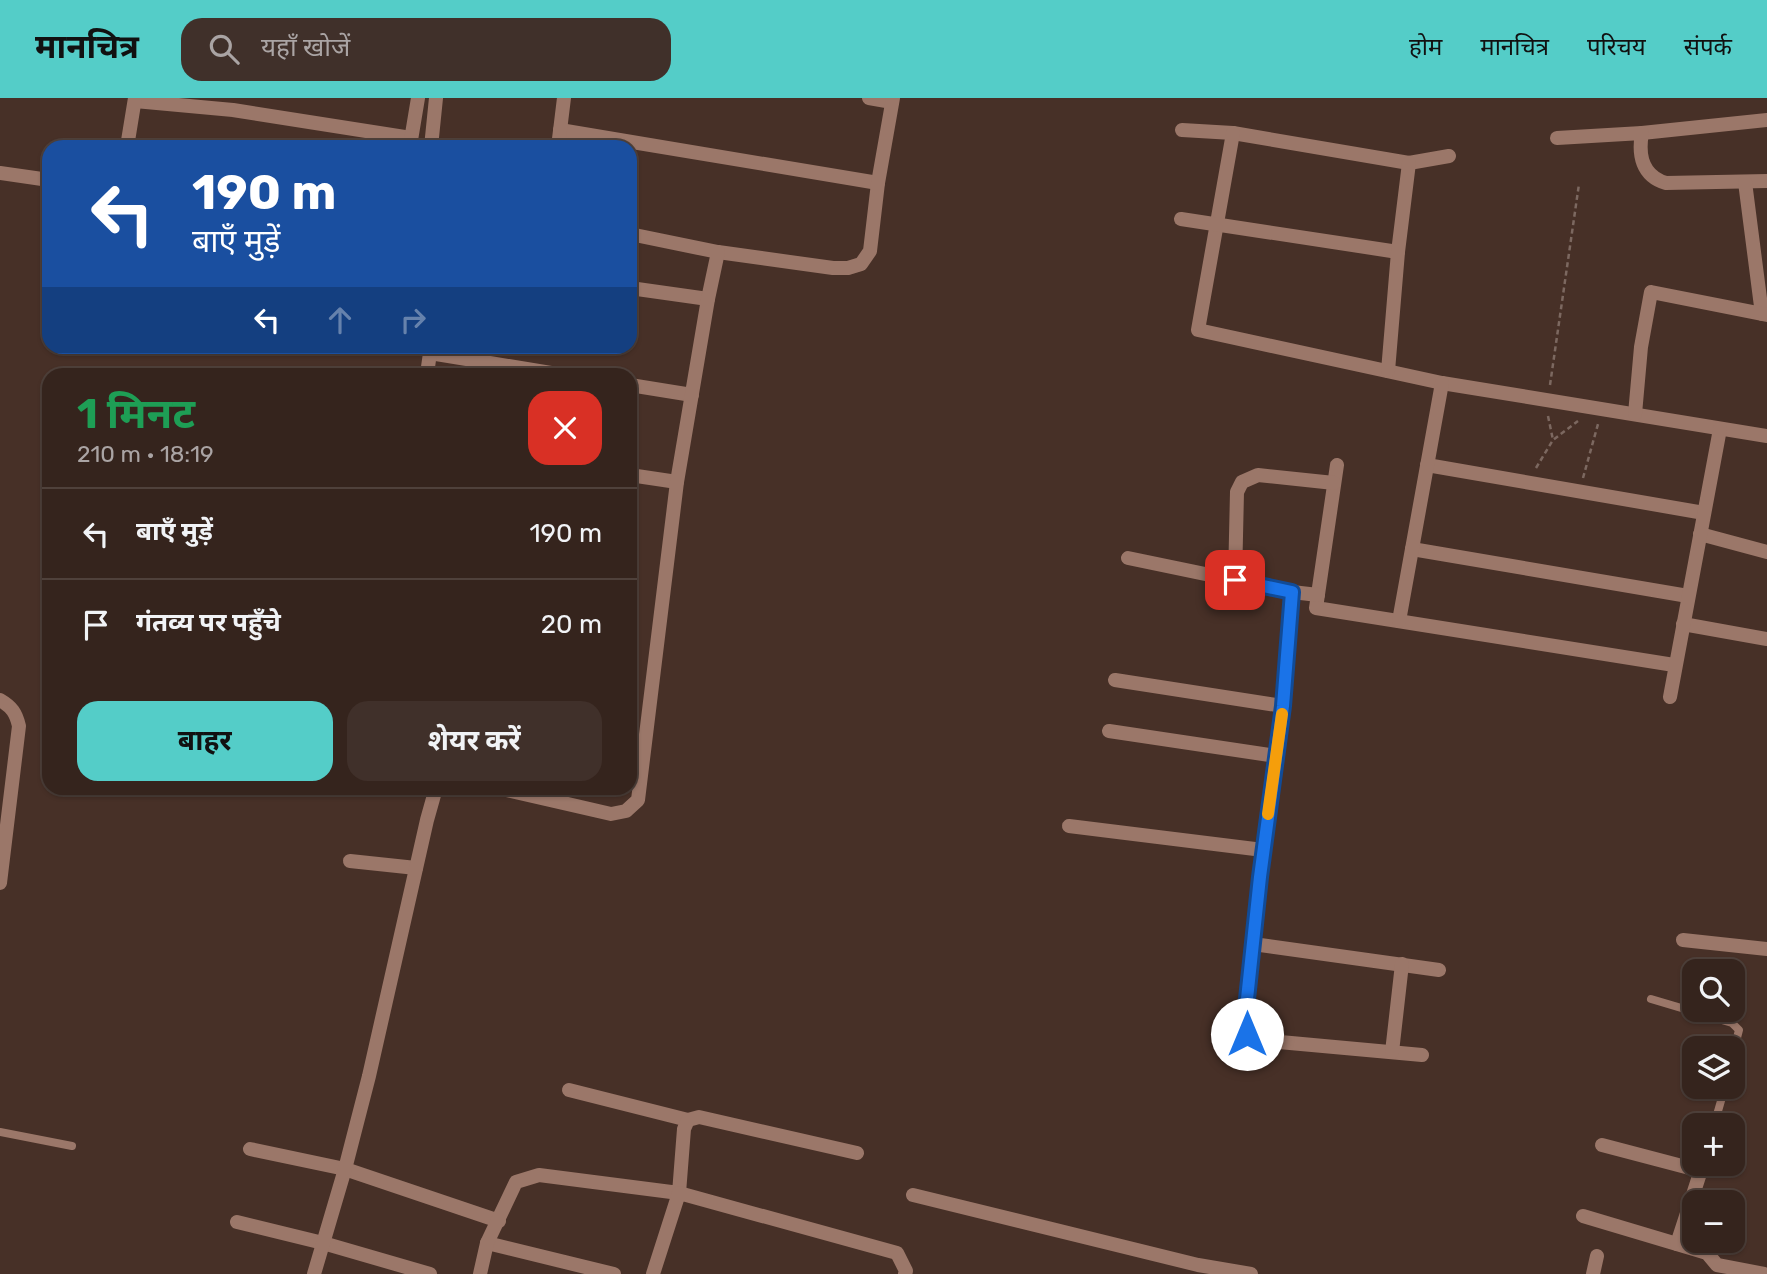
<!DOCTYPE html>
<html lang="hi">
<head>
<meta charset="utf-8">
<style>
  :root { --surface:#35241d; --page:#40302a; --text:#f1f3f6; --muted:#aaa4a4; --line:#4f413b; --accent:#54cdc8 }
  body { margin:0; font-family:Rubik,"Noto Sans Devanagari",sans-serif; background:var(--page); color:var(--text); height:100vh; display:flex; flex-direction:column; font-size:26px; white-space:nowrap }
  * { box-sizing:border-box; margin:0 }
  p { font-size:23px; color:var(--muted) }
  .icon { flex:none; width:38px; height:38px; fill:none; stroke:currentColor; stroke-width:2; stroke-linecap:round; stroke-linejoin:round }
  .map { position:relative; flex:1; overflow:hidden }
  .side { position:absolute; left:42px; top:270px; width:595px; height:427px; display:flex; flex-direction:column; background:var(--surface); border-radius:21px; box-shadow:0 2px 5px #0004,0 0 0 2px var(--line) }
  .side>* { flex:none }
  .hud { position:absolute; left:42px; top:42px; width:595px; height:214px; border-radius:21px; box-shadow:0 2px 5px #0004,0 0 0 2px var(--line); background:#1a4fa0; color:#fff; overflow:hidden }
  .fabs { position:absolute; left:1682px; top:861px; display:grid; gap:14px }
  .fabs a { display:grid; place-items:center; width:63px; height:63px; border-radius:14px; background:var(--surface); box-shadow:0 2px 5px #0004,0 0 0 2px var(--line); font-size:35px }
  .pin { position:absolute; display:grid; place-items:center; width:60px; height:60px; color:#fff; margin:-30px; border-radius:14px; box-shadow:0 4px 10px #0006 }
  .me { position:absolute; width:77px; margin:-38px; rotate:0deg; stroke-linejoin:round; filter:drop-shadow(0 0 5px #0008) }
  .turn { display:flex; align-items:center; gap:24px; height:147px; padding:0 35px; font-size:32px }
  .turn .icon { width:91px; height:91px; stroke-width:2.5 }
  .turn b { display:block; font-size:49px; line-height:60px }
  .lanes { display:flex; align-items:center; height:66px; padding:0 35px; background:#0003; justify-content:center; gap:35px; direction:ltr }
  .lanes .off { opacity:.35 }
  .round { display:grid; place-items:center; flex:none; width:74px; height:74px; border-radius:21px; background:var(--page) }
  .headline { display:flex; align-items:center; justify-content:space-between; height:119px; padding:0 35px }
  h1 { font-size:42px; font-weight:700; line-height:52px; color:#1e9e55 }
  .action { display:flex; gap:14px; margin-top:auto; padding:14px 35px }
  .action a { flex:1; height:80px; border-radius:21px; background:var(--accent); color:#111; font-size:28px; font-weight:700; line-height:80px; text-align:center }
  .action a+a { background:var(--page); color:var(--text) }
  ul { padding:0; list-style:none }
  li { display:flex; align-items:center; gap:21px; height:91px; padding:0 35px; border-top:2px solid var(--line) }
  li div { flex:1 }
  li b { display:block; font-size:26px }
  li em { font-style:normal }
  header { display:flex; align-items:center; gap:42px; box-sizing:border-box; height:98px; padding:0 35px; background:var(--accent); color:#111 }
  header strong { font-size:33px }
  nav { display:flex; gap:38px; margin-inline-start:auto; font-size:24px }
  .search { width:490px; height:63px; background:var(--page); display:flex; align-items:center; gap:18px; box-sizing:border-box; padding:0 24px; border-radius:21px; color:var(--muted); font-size:26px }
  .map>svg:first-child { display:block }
</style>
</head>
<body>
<header>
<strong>मानचित्र</strong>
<div class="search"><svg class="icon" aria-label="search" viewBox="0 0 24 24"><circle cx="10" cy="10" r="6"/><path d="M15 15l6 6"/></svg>यहाँ खोजें</div>
<nav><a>होम</a><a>मानचित्र</a><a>परिचय</a><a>संपर्क</a></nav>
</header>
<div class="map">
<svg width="1767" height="1176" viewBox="0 0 1767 1176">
  <rect width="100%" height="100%" fill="#473027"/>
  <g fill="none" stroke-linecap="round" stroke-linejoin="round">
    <!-- path -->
    <g stroke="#7c6860" stroke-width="2.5" stroke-dasharray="5 3.5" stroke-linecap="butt">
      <path d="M1550 287 1579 86"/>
      <path d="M1548 318 1553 342"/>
      <path d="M1536 370 1553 342 1578 323"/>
      <path d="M1583 380 1598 326"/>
    </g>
    <!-- lane -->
    <g stroke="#9b7769" stroke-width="8">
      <path d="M1651 901 1732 925 1739 932 1732 959"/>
      <path d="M1714 1027 1725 989"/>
      <path d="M0 1034 72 1048"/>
    </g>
    <!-- street -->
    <g stroke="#9b7769" stroke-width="14">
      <path d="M869 0 892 4"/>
      <path d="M135 3 233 12 411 40"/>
      <path d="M560 32 878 85"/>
      <path d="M1182 32 1233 35 1409 65 1449 58"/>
      <path d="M1233 35 1198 232 1442 285 1767 338"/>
      <path d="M1642 35 1767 22"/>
      <path d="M1557 40 1642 35C1638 57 1642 78 1666 85L1767 83"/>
      <path d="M410 48 418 0"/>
      <path d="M127 49 135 0"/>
      <path d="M431 49 436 0"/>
      <path d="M558 49 564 0"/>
      <path d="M0 75 49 82"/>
      <path d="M1745 84 1762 216"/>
      <path d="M1181 121 1398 154"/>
      <path d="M718 154 833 170H848L861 166 870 153 878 85 893 0"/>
      <path d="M630 190 708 201"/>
      <path d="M430 255 557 276"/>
      <path d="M1388 273 1398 154 1409 65"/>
      <path d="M427 276 431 248"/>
      <path d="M630 287 692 297"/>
      <path d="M1635 316 1641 249 1651 194 1767 217"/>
      <path d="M1337 367 1316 510 1674 567"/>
      <path d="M1427 367 1704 415"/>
      <path d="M630 377 677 384"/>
      <path d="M1700 436 1767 454"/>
      <path d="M1412 451 1688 498"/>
      <path d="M1128 460 1292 494 1318 497"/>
      <path d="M1235 482 1237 394 1242 384 1258 377 1334 385"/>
      <path d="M1292 494 1283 608 1260 779 1244 928 1250 940 1258 942 1422 957"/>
      <path d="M1399 523 1442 285"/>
      <path d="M1683 526 1767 541"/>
      <path d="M1115 582 1283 608"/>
      <path d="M1670 599 1720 331"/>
      <path d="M0 602C12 609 16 615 19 628L0 785"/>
      <path d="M1109 633 1276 658"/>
      <path d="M498 690 611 716 626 713 638 702 677 384 708 201 718 154 630 136"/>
      <path d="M1069 728 1263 752"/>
      <path d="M350 763 416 770"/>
      <path d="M1683 842 1767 851"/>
      <path d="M1253 846 1439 872"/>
      <path d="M1392 954 1402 866"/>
      <path d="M569 992 688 1022"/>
      <path d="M1602 1047 1701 1073"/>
      <path d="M250 1051 345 1071 499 1123"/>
      <path d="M913 1097 1198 1167 1251 1176"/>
      <path d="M1583 1118 1707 1155 1717 1167 1764 1176"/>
      <path d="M237 1124 323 1145 430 1176"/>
      <path d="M487 1145 614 1176"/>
      <path d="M1677 1146 1703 1066"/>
      <path d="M314 1176 345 1071 369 978 427 722 436 690"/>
      <path d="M480 1176 487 1145 516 1084 539 1077 679 1095 684 1031 688 1022 699 1019 857 1055"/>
      <path d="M653 1176 679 1095 897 1155 906 1173 905 1176"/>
      <path d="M1593 1176 1597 1158"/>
    </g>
  </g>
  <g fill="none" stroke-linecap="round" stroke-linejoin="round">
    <defs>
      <path id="route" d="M1235 482 1292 494 1283 608 1260 779 1247 901 1244 928 1247 936"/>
    </defs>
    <!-- route casing -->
    <use href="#route" stroke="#114b97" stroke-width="18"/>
    <!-- route -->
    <use href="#route" stroke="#1a73e8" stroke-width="12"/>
    <!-- slow -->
    <path stroke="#f59e0b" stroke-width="12" d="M1268 716 1282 616"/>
  </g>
</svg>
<div class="fabs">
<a><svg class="icon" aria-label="search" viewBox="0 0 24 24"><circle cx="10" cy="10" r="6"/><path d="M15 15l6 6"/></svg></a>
<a><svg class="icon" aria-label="layers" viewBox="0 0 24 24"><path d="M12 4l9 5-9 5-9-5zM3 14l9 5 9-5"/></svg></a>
<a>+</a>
<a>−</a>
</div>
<div class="pin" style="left:1235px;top:482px;background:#d93025"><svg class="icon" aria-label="arrive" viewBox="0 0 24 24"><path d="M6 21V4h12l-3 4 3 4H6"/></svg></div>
<svg class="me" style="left:1247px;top:936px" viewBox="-20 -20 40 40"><circle r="19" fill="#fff"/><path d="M0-13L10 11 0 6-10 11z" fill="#1a73e8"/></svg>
<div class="hud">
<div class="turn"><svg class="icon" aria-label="left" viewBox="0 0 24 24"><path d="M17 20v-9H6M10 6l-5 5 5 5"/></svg><div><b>190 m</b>बाएँ मुड़ें</div></div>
<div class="lanes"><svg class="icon" aria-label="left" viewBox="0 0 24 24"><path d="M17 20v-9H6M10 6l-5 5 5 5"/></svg><svg class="icon off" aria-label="ahead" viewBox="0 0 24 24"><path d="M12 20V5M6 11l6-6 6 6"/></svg><svg class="icon off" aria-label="right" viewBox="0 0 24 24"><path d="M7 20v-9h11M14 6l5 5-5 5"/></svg></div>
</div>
<section class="side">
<div class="headline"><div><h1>1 मिनट</h1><p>210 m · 18:19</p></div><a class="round" style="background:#d93025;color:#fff"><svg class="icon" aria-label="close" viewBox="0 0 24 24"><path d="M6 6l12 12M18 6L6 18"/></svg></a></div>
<ul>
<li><svg class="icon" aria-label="left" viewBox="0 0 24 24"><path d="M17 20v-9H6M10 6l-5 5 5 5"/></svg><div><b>बाएँ मुड़ें</b></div><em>190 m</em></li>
<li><svg class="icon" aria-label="arrive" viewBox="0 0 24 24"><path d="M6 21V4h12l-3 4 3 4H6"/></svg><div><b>गंतव्य पर पहुँचे</b></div><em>20 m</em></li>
</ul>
<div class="action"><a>बाहर</a><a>शेयर करें</a></div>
</section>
</div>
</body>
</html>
